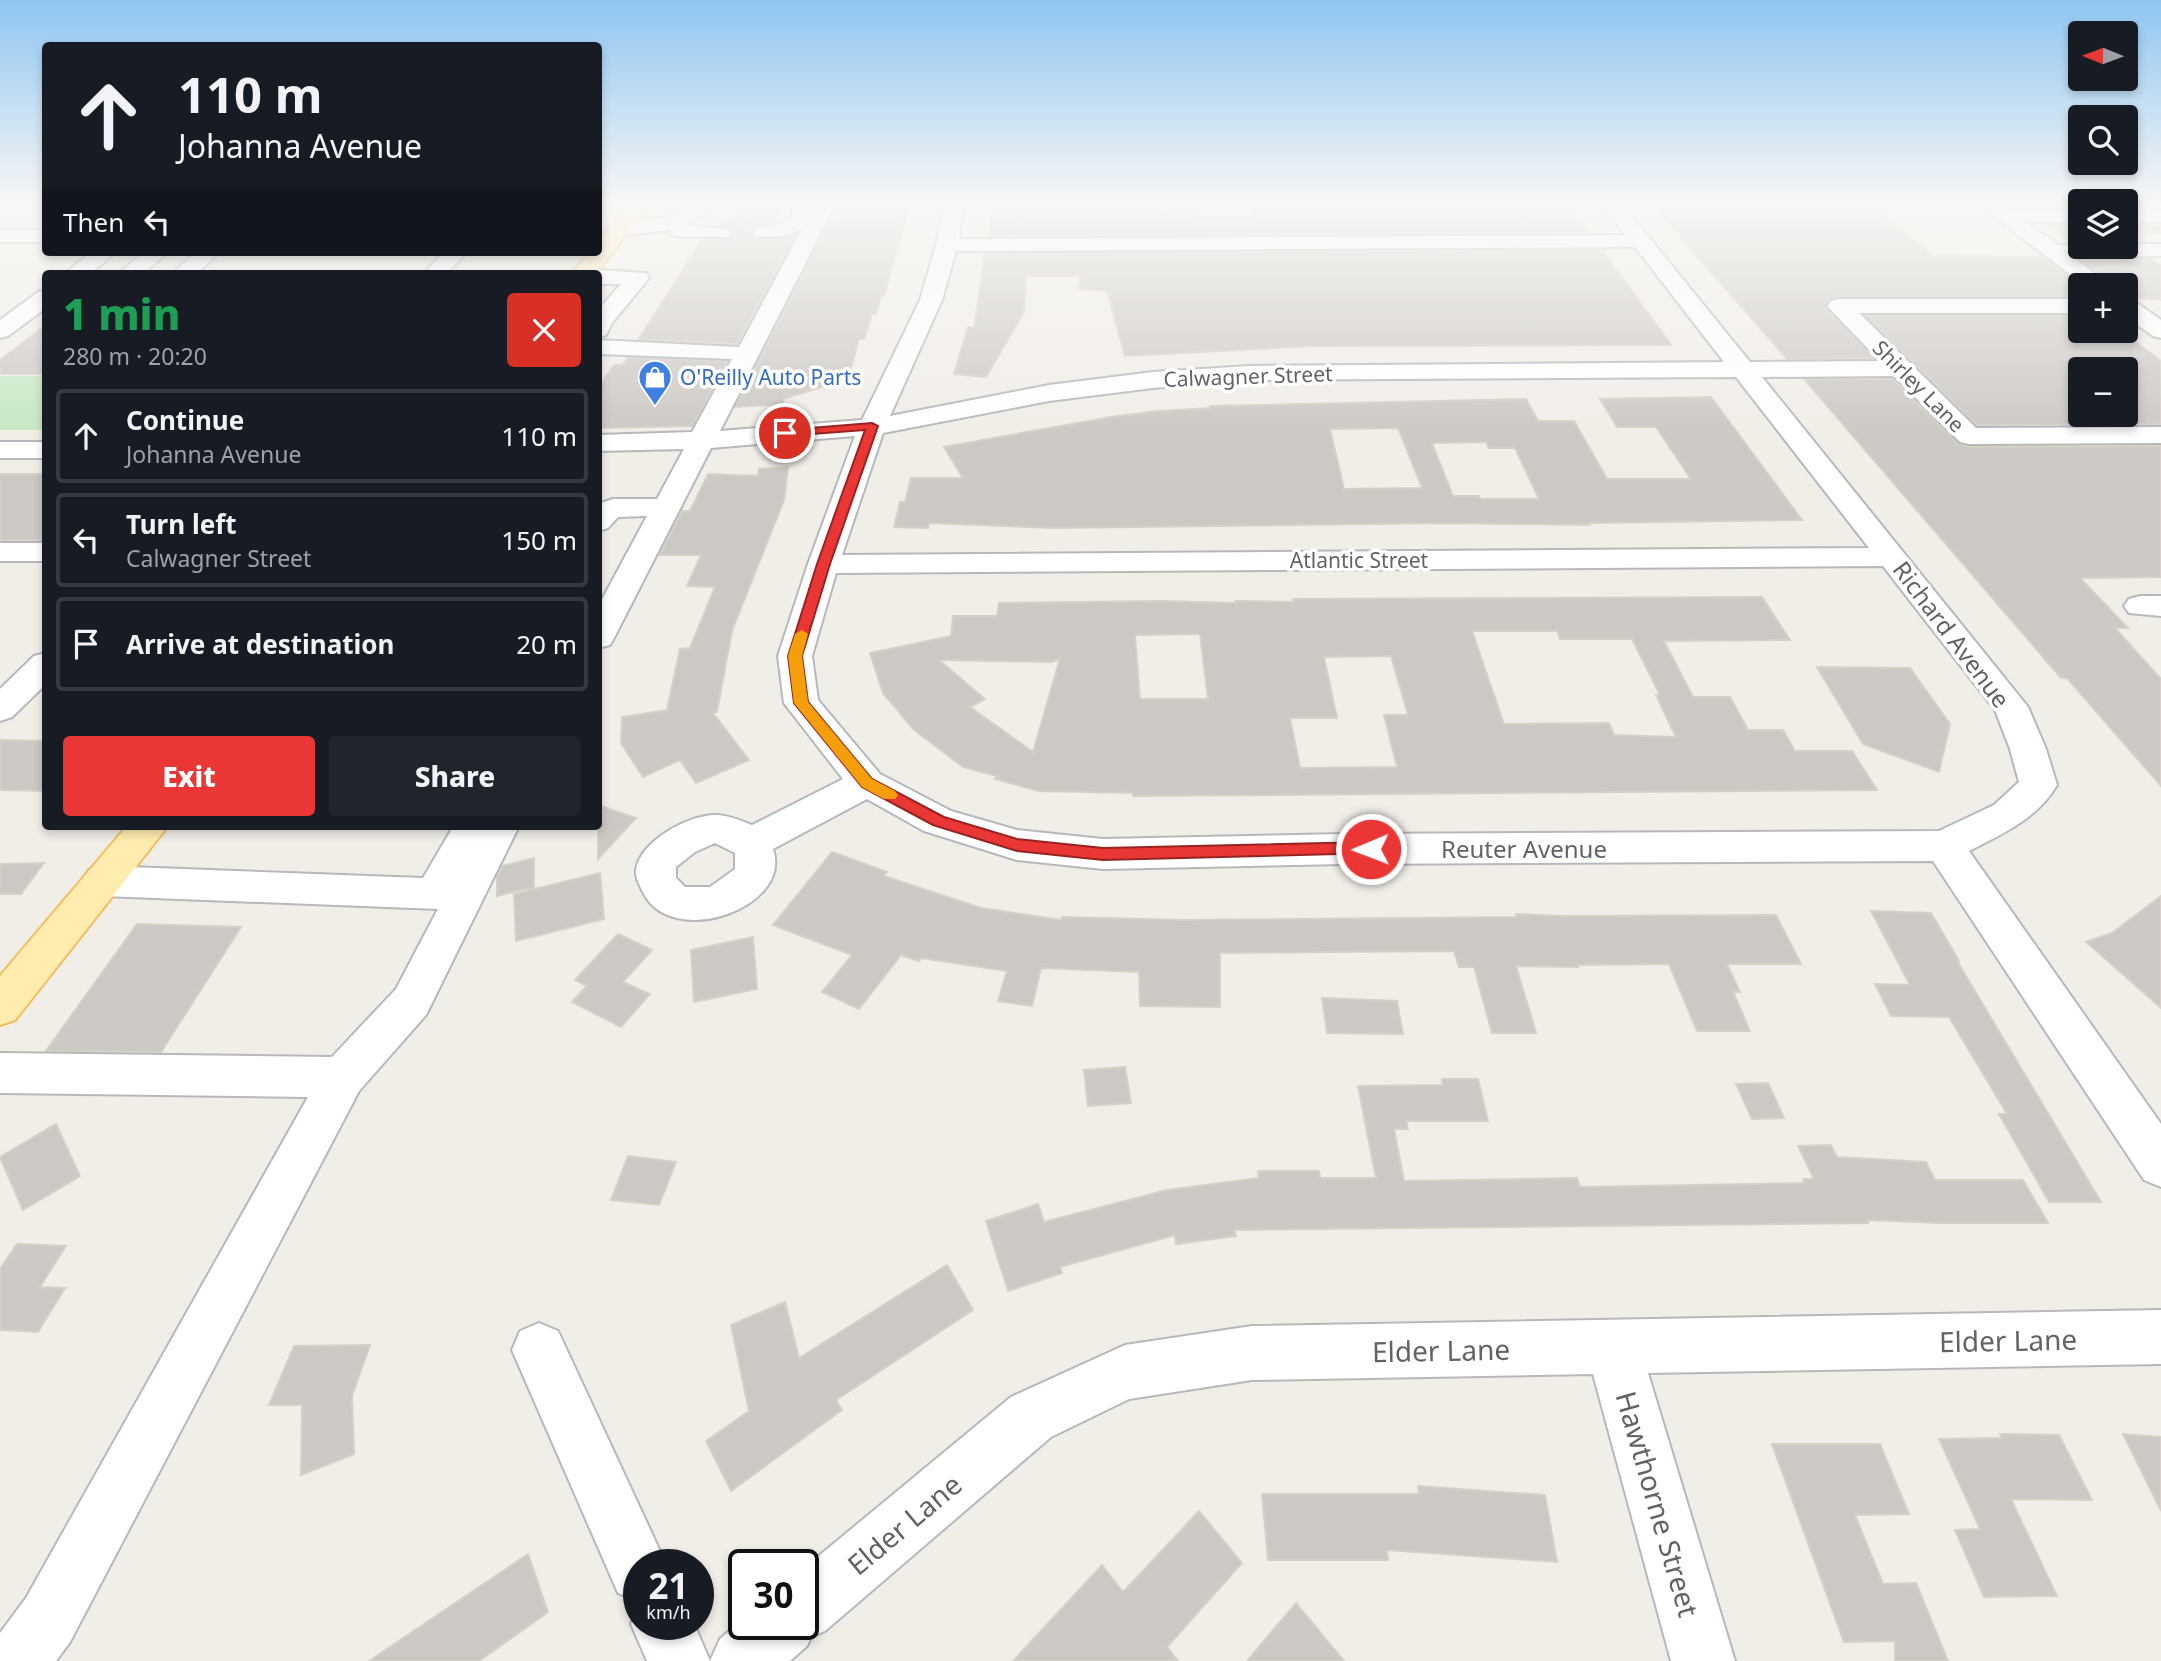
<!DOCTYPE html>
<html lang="en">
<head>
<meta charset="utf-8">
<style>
  :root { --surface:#171b24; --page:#20242c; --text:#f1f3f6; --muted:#9ea1a6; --line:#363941; --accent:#ea3735 }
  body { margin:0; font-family:"Noto Sans",sans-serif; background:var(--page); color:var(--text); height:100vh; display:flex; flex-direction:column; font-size:26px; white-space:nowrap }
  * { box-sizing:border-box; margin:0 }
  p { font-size:23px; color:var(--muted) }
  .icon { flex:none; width:38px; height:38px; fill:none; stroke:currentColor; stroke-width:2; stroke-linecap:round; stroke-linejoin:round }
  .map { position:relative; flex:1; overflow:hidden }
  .sheet { position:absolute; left:42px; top:270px; width:560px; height:560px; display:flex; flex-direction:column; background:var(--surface); border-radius:7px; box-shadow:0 4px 10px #0003 }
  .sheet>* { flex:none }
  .hud { position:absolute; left:42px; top:42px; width:560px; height:214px; border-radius:7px; box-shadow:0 4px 10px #0003; background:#171b24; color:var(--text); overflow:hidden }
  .needle { width:46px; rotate:271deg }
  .tools { position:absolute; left:2068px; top:21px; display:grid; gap:14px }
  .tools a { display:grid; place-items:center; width:70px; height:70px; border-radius:7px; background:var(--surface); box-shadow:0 4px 10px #0003; font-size:35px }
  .speed { position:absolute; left:623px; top:1549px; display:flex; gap:14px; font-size:35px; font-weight:700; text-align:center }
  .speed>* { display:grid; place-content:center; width:91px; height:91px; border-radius:50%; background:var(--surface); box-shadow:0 4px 10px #0003; line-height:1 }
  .speed small { font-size:18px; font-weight:400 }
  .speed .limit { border:4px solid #111; border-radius:10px; background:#fff; color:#111 }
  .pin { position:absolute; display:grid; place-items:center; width:60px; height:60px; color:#fff; margin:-30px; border:4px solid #fff; border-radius:50%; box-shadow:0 2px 7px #0007 }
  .me { position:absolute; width:77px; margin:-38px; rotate:269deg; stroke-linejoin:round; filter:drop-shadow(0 0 5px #0008) }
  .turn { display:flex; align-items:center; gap:24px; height:147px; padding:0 21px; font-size:32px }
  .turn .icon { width:91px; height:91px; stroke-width:2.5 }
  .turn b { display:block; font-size:49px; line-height:60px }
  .then { display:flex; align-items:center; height:66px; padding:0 21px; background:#0003; gap:14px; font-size:26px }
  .round { display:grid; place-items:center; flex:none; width:74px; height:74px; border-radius:7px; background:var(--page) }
  .summary { display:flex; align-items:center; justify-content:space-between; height:119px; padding:0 21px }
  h1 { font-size:42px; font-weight:800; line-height:52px; color:#1e9e55 }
  .primary-button { display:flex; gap:14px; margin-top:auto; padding:14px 21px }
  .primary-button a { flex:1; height:80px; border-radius:7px; background:var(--accent); color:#fff; font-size:28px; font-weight:800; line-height:80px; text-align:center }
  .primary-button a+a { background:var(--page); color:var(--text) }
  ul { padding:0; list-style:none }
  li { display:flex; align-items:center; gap:21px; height:94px; margin:0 14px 10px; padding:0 7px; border:4px solid var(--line); border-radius:7px }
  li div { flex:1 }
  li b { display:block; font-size:26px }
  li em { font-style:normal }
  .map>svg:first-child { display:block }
</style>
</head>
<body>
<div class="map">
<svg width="2161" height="1661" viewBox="0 0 2161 1661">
  <rect width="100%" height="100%" fill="#f1eee8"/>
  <!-- green -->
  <rect fill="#c7e8c5" x="0" y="376" width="45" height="54"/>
  <!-- building -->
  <g fill="#ccc9c5" stroke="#d6d0c6" stroke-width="2" fill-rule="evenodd">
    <path d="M742 203H781L773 223 755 226 751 231 754 239 780 240 796 234 737 344 639 339 702 240 730 239 733 231 725 226 727 220H734Z"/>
    <path d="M845 203H910L884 295H881L876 314H872L864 339H859L848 379 783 399V404L735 407 826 229 832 220H839Z"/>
    <path d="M1066 203H1164L1165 214H1195L1196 218 1255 217 1253 210H1288L1286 203H1335L1337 207H1400L1398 204 1446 203 1448 208H1461L1463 212 1575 213 1589 233 988 236 992 215H1065Z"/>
    <path d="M2016 203H2081V207H2023Z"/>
    <path d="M1843 208 1852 213 1865 208H1877L1933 256 2042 257 2081 286V296H1838L1829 299 1825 308 1874 358 1787 359 1656 209Z"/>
    <path d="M2047 225H2081V243H2072Z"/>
    <rect x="2126" y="225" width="35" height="7"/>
    <path d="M1602 250 1671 345 1314 346 1125 356 1107 291 1079 289 1080 276H1026L1024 312 986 377 954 374 968 327 974 328 985 253Z"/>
    <path d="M2151 259 2161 266V300L2126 297V285H2111L2082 260Z"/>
    <path d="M1865 316H2081V331H2122L2161 361V424L1977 425ZM2081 369H2126V415H2081Z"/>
    <path d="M46 325V374H0V360Z"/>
    <path d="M628 358 728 361 692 426 598 428V388L614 365H623Z"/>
    <path d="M1804 379H1893L1958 444 1968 447 2161 446V577L2080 578 2128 628H2115L2161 679V786L2067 678H2061Z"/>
    <path d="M1711 397 1802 520 1587 523 1589 525 1445 523 1053 528 929 523 928 528 894 527 900 502H905L911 478H963L944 447 1111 417 1158 411 1211 408 1210 406 1526 399 1538 421H1574L1607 479H1691L1656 427H1617L1600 399ZM1398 428 1422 488 1344 489 1330 429ZM1486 442 1489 448H1515L1539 499H1480L1479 496H1453L1432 443Z"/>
    <path d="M788 467 784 500 732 631 717 712 713 713 749 760 696 783 680 760 643 777 621 743 622 717 667 710 680 649 690 648 715 587 687 586 701 555H660L682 511H690L708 474 758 476 759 469Z"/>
    <rect x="0" y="474" width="46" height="66"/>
    <path d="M1762 597 1790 640 1664 641 1693 697H1730L1748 730H1783L1795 751H1852L1877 790 1133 796V793L1039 791 995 779 997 776 963 767 913 729 883 693 870 653 951 636 953 616H997L999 603 1160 601 1237 603 1236 601 1294 602 1293 599ZM1472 631H1557L1560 639H1632L1660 695H1656L1676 737 1614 735 1609 723 1504 724ZM1200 634 1208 699H1140L1135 635ZM1391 656 1408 715H1384L1397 767 1300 768 1290 718H1337L1324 657ZM1060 658 1033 752 970 707 985 699 939 660 1052 662Z"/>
    <path d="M1817 667 1910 668 1950 724 1939 772 1863 744Z"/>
    <path d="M0 740 46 741V791L0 790Z"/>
    <path d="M598 805 636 818 598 859Z"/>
    <path d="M832 852 887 872 884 876 981 908 1062 920V917L1183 920 1517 917 1516 914 1561 916 1776 915 1801 964H1727L1740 992H1733L1750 1031H1697L1669 964 1577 965 1578 967 1516 966 1536 1033H1492L1474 967H1459L1454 951 1220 953V1007L1140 1006 1139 972 1041 968 1032 1006 998 1001 1007 971 921 958 919 961 901 955 859 1009 822 992 852 955 773 925Z"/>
    <path d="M534 858V887L497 896V877L502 866Z"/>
    <path d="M44 863 21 894H0V864Z"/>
    <path d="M600 873 604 919 516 941 514 894Z"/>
    <path d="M2161 896V1008L2086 942 2112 933Z"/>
    <path d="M1871 911 1931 913 1959 961H1957L2101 1202H2049L1999 1114H2007L1949 1017 1891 1016 1875 984 1910 985Z"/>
    <path d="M137 924 241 927 161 1052 46 1051Z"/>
    <path d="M618 934 652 950 623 982 650 994 621 1027 572 1002 587 986 575 980Z"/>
    <path d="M753 937 757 989 694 1002 691 950Z"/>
    <path d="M1322 998 1397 1001 1403 1034 1327 1033Z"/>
    <path d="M1125 1067 1131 1103 1088 1106 1084 1070Z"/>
    <path d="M1442 1079H1478L1488 1121H1406L1408 1129H1394L1404 1181 1577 1178 1580 1187 1804 1183 1803 1179H1814L1798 1146 1831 1145 1837 1157 1926 1162 1935 1180H2023L2048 1223H1940L1867 1220 1868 1223 1234 1230 1236 1236 1176 1244 1175 1235 1060 1267 1062 1273 1008 1291 986 1221 1038 1204 1044 1222 1167 1190 1259 1178 1258 1171H1319L1320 1178H1376L1358 1086 1443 1085Z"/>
    <path d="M1768 1083 1784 1118 1752 1119 1736 1084Z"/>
    <path d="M56 1124 80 1176 23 1210 0 1157Z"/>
    <path d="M628 1156 676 1162 659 1205 611 1200Z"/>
    <path d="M17 1244 66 1246 40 1287 65 1288 38 1332 0 1330V1269Z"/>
    <path d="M947 1265 973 1310 836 1400 842 1410 731 1491 706 1441 749 1411 731 1325 785 1302 799 1358Z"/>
    <path d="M370 1345 352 1396 354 1454 301 1475 302 1405H269L294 1346Z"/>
    <path d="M2000 1434 2059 1435 2092 1500 2011 1499 2057 1596 1984 1597 1955 1530 1980 1529 1939 1439 2002 1438Z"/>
    <path d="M2123 1434 2161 1437V1511Z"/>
    <path d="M1772 1444H1880L1909 1514 1855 1515 1883 1584 1916 1583 1948 1661H1895V1641L1844 1642Z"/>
    <path d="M1418 1486 1545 1495 1557 1562 1387 1550 1388 1560H1268L1262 1494H1419Z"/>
    <path d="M1199 1511 1242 1563 1167 1647 1178 1661H1013L1102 1565 1123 1592Z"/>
    <path d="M528 1554 548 1612 479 1661H369Z"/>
    <path d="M1296 1603 1344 1661H1247L1274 1629Z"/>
  </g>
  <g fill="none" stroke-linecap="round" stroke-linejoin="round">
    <!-- minor-tunnel -->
    <g stroke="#ccccc8" stroke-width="23" stroke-dasharray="23 11" stroke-linecap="butt">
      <path d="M740 206H782"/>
      <path d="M721 233H763"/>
    </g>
    <defs>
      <g id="minor">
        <path d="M695 203H719L686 225 728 229 731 233 728 237H679L672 235 668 230 619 236 612 234 609 230 612 226 619 224 669 217Z"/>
        <path d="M792 203H812L813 209 816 203H836L720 431 862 420 920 300 936 245 944 203H964L959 239 1625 235 1601 203H1621L1750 362 1880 361 1827 306 1831 301 1839 299H2081V313H1859L1976 428 2161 427V443L1969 444 1960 442 1894 376 1762 377 2028 707 2046 749 2057 785C2037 819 2002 834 1969 851L2161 1124V1187L2144 1180 1933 861 1344 864 1103 869 1017 860 924 831 867 799 773 849C793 908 673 949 644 894 640 886 635 878 636 869 642 840 688 815 716 815 727 815 742 821 752 825L843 779 784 703 778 656 808 564 855 436 711 448 614 638 610 645 598 648V607L647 516 618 517 608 528 598 531V504L613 499H657L684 449 598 451V435L692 432 732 359 598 354V340L739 347 802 229 780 237H756L753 233 756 229C770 225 781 226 793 216ZM1635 247 1724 362 1249 366 1153 372 1049 385 890 416 942 300 956 251ZM1736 377 1869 548 842 555 883 433 1049 401 1153 388 1249 380ZM1883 566 1995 710 2010 749 2019 782 1994 805 1939 831 1344 834 1103 839 1017 830 951 811 880 774 818 700 812 656 836 573ZM715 843 735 853V869L710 887H685L676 878V867L695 852Z"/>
        <path d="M1842 203H1862L1864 205 1861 209C1852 211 1847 211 1842 203Z"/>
        <path d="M1976 203H1998L2008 210H2081V222H2025L2058 245 2126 247V244H2161V256L2075 258 2109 285H2084Z"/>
        <rect x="2126" y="210" width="35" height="12"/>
        <rect x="0" y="230" width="46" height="12"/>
        <path d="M91 252H116L91 273H66Z"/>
        <path d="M144 252H168L144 273H120Z"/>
        <path d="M196 252H220L197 273H173Z"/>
        <path d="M444 252H467L447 273H424Z"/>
        <path d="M598 270 646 273 649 278 612 323 606 335 598 337V310L621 284H598V273H590Z"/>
        <path d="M46 290V308L8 336 0 338V320L38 292Z"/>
        <path d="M2126 299 2134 301 2161 320V338L2153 336 2126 317Z"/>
        <rect x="0" y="442" width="46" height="16"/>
        <rect x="0" y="543" width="46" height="18"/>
        <path d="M2140 596H2161V616L2129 613 2124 606 2129 599Z"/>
        <path d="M46 653V684L12 717 0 721V689L34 656Z"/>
        <path d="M519 826 426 1015 359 1091 70 1642 56 1661H0V1633L26 1598 308 1097 0 1093V1053L332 1057 396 989 438 909 103 896 89 892 83 881 89 870 103 866 423 878 453 827Z"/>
        <path d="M2161 1310V1364L1648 1373 1735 1661H1671L1593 1374 1252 1380 1129 1399 1051 1437 825 1631 811 1637 807 1646 790 1661H647L631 1624 639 1605V1624H694L710 1661 720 1639 744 1618V1624H803V1569L1011 1397 1125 1345 1252 1326Z"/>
        <path d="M539 1323 558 1331 666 1564H639V1602L618 1593 512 1350 520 1331Z"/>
      </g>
      <g id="major">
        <path d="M631 203H651L596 273H573L590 252H598V241Z"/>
        <path d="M127 826H168L15 1020 0 1025V976Z"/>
      </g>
    </defs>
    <!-- minor casing -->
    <use href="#minor" stroke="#b5b8bc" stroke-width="4"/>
    <!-- major casing -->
    <use href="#major" stroke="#f2bf60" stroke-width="4"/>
    <!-- minor -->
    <use href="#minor" fill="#fff" fill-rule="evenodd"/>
    <!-- major -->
    <use href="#major" fill="#ffedaf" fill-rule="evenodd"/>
  </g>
  <!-- sky -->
  <linearGradient id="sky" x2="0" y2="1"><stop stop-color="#8fc6f1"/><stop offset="0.47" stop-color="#f9f7f5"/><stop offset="1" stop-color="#f9f7f5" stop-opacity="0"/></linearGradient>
  <rect width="2161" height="435" fill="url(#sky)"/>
  <!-- route -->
  <path fill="#ea3735" stroke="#982422" stroke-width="2" d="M872 423 878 426 830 564 802 656 808 702 872 779 944 817 1017 839 1103 848 1371 842 1377 844 1380 849 1377 853 1103 860 1017 851 933 825 862 787 794 703 788 656 817 564 865 430 785 436 780 433 785 430Z"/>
  <!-- slow -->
  <path fill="#f59e0b" d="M802 630 808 634 802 656 808 702 872 779 895 791 898 795 895 799H884L862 787 794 703 788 656 795 634Z"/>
  <!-- icons -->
  <defs>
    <symbol id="shop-pin" viewBox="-11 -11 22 30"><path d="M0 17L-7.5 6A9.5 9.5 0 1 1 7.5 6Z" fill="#3f7fe0" stroke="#fff"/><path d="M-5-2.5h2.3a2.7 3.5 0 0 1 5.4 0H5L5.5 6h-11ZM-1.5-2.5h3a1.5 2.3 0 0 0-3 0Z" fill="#fff"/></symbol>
  </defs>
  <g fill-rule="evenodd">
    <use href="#shop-pin" x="636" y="358" width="38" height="52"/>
  </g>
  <g text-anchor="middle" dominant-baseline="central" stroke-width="7" stroke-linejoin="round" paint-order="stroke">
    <!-- far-street labels -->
    <g font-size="21" fill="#5f6468" stroke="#fff">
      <text transform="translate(1248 376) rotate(-2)">Calwagner Street</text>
      <text transform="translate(1919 386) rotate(45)">Shirley Lane</text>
      <text x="1359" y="560">Atlantic Street</text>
    </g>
    <!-- far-shop labels -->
    <g font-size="21" fill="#366cbe" stroke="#fff" text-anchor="start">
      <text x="680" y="377">O'Reilly Auto Parts</text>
    </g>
    <!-- street labels -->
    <g font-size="24" fill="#5f6468" stroke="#fff">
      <text transform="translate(1952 634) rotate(53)">Richard Avenue</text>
      <text x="1524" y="848">Reuter Avenue</text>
    </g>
    <!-- near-street labels -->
    <g font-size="28" fill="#5f6468" stroke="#fff">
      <text transform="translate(2008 1340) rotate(-1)">Elder Lane</text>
      <text transform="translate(1441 1350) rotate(-1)">Elder Lane</text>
      <text transform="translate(1658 1504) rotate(74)">Hawthorne Street</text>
      <text transform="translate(904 1524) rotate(-40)">Elder Lane</text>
    </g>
  </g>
</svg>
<div class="tools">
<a><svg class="needle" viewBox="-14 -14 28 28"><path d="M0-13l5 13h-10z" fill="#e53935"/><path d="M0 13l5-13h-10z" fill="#9ea1a6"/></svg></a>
<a><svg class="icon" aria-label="search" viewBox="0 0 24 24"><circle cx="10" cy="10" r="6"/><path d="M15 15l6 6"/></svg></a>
<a><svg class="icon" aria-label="layers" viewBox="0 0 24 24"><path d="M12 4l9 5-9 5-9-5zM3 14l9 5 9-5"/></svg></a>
<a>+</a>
<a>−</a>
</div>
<div class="speed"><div>21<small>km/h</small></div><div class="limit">30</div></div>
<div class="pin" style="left:785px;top:433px;background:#d93025"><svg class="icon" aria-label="arrive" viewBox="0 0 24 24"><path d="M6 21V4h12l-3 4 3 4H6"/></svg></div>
<svg class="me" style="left:1371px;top:849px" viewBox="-20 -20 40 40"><circle r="17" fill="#ea3735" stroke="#fff" stroke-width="3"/><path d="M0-11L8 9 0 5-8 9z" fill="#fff"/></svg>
<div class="hud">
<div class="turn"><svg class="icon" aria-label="ahead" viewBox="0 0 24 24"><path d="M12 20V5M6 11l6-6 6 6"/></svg><div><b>110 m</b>Johanna Avenue</div></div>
<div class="then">Then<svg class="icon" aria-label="left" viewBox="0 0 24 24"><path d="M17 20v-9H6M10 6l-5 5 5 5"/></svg></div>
</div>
<section class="sheet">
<div class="summary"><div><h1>1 min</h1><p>280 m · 20:20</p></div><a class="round" style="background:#d93025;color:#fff"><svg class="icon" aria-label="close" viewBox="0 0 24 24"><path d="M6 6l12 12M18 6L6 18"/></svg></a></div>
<ul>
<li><svg class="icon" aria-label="ahead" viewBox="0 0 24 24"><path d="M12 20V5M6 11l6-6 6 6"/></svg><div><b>Continue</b><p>Johanna Avenue</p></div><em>110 m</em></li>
<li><svg class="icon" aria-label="left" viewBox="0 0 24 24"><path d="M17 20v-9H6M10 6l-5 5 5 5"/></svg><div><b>Turn left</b><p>Calwagner Street</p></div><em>150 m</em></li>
<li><svg class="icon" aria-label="arrive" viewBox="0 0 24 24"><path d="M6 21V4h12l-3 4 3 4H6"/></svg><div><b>Arrive at destination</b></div><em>20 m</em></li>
</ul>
<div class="primary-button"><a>Exit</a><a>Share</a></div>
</section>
</div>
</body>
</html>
